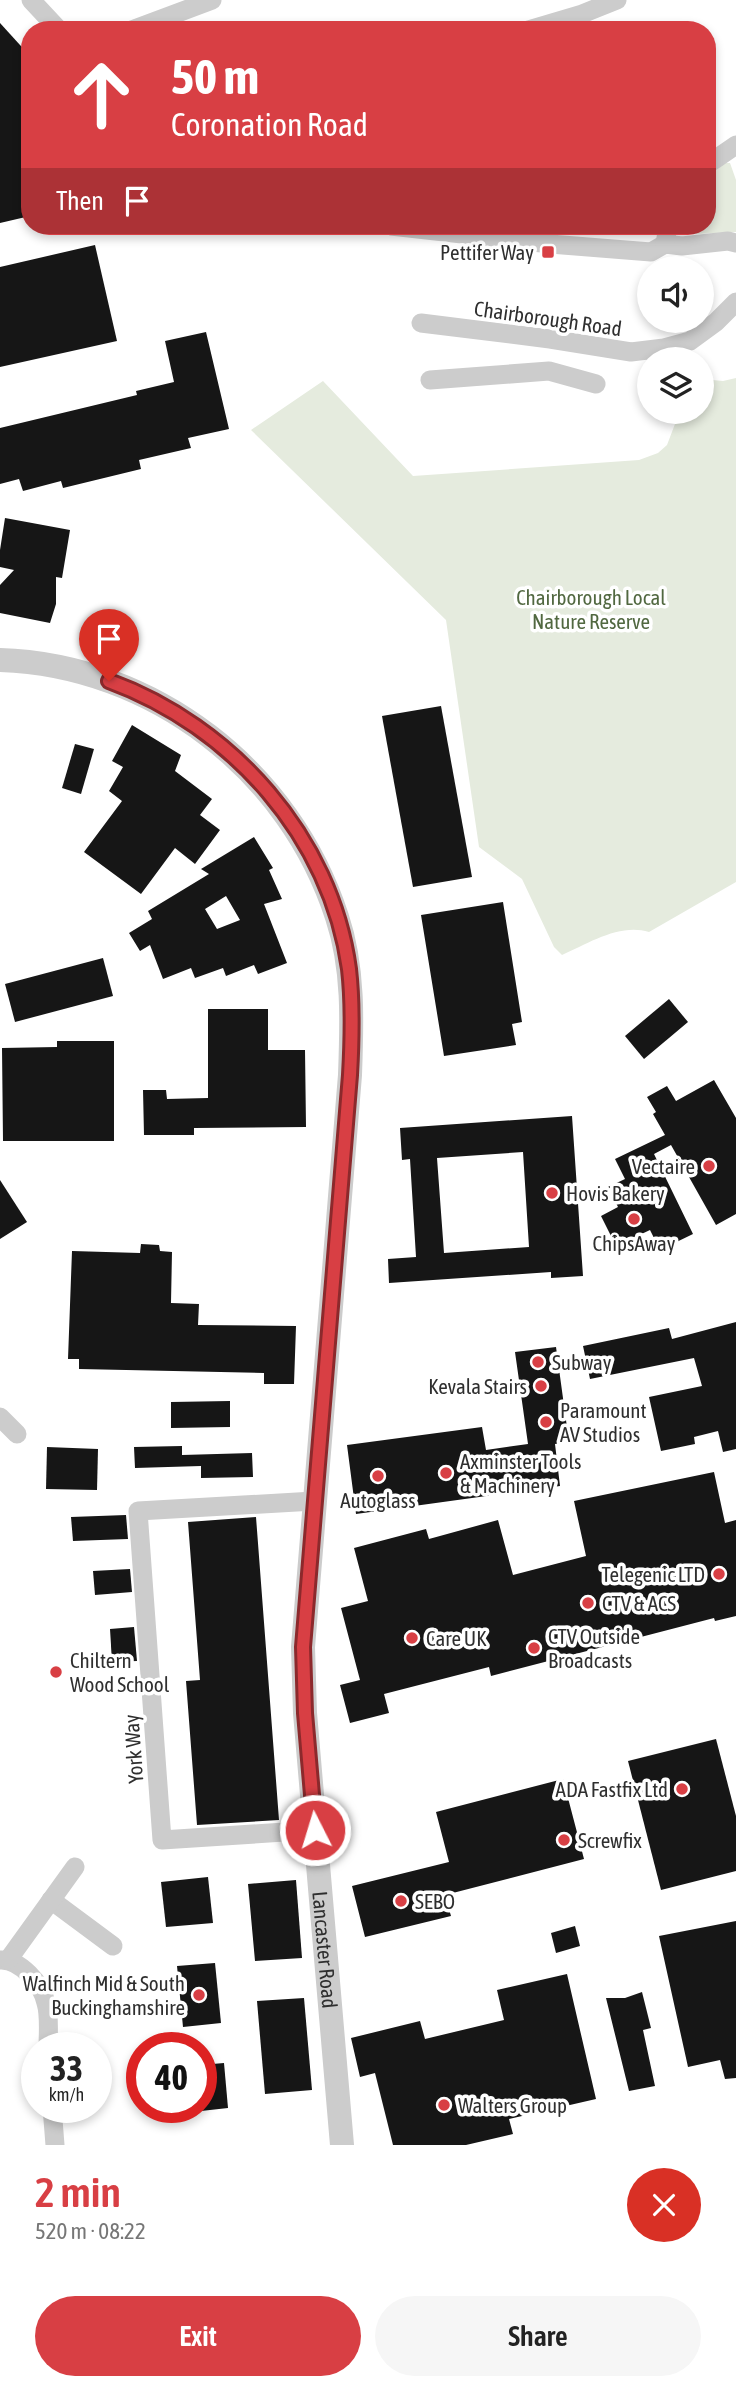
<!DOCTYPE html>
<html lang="en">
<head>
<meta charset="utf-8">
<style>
  :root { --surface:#fff; --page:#f6f6f6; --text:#222; --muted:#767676; --accent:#d83f44 }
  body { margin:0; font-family:"Asap Condensed",sans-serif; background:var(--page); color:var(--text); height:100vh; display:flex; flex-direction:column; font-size:26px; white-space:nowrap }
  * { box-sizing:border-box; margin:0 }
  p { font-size:23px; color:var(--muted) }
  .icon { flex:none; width:38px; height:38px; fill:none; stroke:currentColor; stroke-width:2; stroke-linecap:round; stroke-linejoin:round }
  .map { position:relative; height:2145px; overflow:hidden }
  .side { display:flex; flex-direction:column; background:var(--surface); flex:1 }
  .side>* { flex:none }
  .guide { position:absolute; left:21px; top:21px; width:695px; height:214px; border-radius:28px; box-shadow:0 4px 10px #0003; background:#d83f44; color:#fff; overflow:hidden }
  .tools { position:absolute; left:637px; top:256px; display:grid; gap:14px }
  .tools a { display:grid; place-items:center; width:77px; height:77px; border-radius:50%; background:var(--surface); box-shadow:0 4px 10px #0003; font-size:35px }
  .speed { position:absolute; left:21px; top:2032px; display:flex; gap:14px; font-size:35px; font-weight:700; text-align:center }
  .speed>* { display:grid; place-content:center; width:91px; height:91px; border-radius:50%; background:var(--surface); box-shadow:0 4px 10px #0003; line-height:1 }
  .speed small { font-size:18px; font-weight:400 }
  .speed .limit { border:10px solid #d22; background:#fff; color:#111 }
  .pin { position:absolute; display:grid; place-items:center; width:60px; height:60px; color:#fff; margin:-72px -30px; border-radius:50% 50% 50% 0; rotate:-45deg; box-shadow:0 0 7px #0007 }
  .pin .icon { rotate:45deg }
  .me { position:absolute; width:77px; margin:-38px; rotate:355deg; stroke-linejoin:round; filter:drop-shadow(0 0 5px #0008) }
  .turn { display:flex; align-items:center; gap:24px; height:147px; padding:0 35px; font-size:32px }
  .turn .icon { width:91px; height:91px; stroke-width:2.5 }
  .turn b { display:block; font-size:49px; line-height:60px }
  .then { display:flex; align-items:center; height:66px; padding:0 35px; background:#0003; gap:14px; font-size:26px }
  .round { display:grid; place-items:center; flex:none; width:74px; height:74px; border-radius:37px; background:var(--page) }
  .summary { display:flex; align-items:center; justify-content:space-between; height:119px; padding:0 35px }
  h1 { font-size:42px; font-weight:600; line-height:52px; color:var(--accent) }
  .primary-button { display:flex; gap:14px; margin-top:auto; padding:14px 35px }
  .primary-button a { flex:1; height:80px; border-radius:42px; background:var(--accent); color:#fff; font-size:28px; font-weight:600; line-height:80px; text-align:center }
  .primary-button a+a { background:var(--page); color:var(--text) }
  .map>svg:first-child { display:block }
</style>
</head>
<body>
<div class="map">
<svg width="736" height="2145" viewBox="0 0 736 2145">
  <rect width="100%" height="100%" fill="#fff"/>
  <!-- green -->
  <g fill="#e5ebde">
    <path d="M724 163H730L736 180V232L696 234 691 226H707V179Z"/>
    <path d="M736 378V882L649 932C620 923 589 943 562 955L554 947 522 879 479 847 446 620 251 430 323 381 413 476 639 460 658 453 667 445 675 424 670 411H702V379L723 381Z"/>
  </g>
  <!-- building -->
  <g fill="#161616" fill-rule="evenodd">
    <path d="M0 23 30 56V216L0 223Z"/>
    <path d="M95 245 117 341 0 367V267Z"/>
    <path d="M206 332 229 429 188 438 191 448 139 460 141 469 63 488 61 481 23 491 19 479 0 484V428L137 395 136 391 174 382 165 341Z"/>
    <path d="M5 518 70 530 62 578 56 577V604L50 623 0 613V585L14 570 0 567V550Z"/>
    <path d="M441 706 472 877 413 887 382 716Z"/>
    <path d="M132 725 181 755 175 771 212 799 200 815 220 830 195 864 175 848 141 894 84 852 122 801 109 791 123 767 112 761Z"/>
    <path d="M75 744 94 749 81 794 62 788Z"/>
    <path d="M254 837 273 868 269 870 282 899 264 904 287 963 258 974 254 965 226 976 223 968 195 978 191 968 163 979 150 945 140 951 129 933 152 919 148 911 209 874 201 869ZM226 896 240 920 217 929 205 909Z"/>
    <path d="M503 902 522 1022 512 1024 516 1045 444 1056 421 915Z"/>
    <path d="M103 958 113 996 15 1022 5 984Z"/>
    <path d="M669 999 688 1022 644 1059 625 1036Z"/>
    <path d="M208 1009H268V1050H305L306 1127 194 1128V1135H144L143 1090H166L167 1099 208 1098Z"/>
    <path d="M57 1041H114V1141H3L2 1048 57 1047Z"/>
    <path d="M714 1080 736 1118V1214L716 1225 671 1145 654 1154 693 1234 660 1250 650 1230 616 1246 601 1216 618 1207 608 1187 625 1179 615 1159 665 1135 653 1114 656 1112 647 1097 667 1086 676 1101Z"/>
    <path d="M572 1116 583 1276 551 1278V1272L389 1283 388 1259 416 1257 410 1159 402 1160 400 1128ZM523 1152 529 1247 444 1253 437 1158Z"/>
    <path d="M0 1180 27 1222 0 1239Z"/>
    <path d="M141 1244 159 1245 160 1251 172 1252 171 1303 199 1304 198 1325 296 1326 294 1384H264V1373L79 1369V1359H68L72 1251 140 1253Z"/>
    <path d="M736 1322V1449L723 1452 718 1431 694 1437 695 1444 661 1451 649 1397 702 1386 694 1358 590 1379 583 1346 669 1328 672 1339Z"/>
    <path d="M556 1347 569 1442 555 1444 560 1486 356 1514 347 1445 482 1427 486 1450 528 1444 515 1352Z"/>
    <path d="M230 1401V1427L171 1428V1402Z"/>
    <path d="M182 1446V1455L252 1453 253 1477 201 1478V1466L135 1468 134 1447Z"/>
    <path d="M47 1447 98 1449 97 1490 46 1489Z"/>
    <path d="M714 1472 725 1523 736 1520V1616L715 1621 714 1618 491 1676 489 1667 384 1694 389 1713 350 1723 340 1685 360 1680 341 1608 368 1601 354 1548 426 1529 429 1539 498 1520 513 1575 586 1556 574 1501Z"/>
    <path d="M126 1515 128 1539 73 1541 71 1517Z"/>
    <path d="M256 1517 279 1820 197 1825 186 1681 200 1680 188 1522Z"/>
    <path d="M130 1569 132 1592 95 1595 93 1571Z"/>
    <path d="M134 1627 137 1661 112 1662 110 1629Z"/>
    <path d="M716 1739 736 1816V1871L661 1890 628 1761Z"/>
    <path d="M563 1779 584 1859 445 1895 451 1916 365 1937 352 1886 449 1862 436 1812Z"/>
    <path d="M208 1877 213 1923 166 1927 161 1882Z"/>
    <path d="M296 1880 302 1958 255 1961 248 1884Z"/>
    <path d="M736 1921V2078L725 2079 720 2060 688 2067 659 1936Z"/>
    <path d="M575 1926 580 1946 556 1953 551 1933Z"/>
    <path d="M215 1963 221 2023 183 2027 177 1966Z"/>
    <path d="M567 1974 596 2099 509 2119 513 2134 466 2145H393L375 2073 360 2077 351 2038 420 2021 425 2039 504 2020 497 1990Z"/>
    <path d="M642 1992 651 2028 643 2030 655 2086 629 2091 606 1998H625Z"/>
    <path d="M304 1998 312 2090 265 2094 257 2001Z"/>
    <path d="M224 2063 228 2108 201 2111V2065Z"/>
  </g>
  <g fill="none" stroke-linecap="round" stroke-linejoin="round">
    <!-- minor -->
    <g stroke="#ccc" stroke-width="19">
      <path d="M31 0 59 30"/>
      <path d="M132 30 212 0"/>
      <path d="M528 30 582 14 617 0"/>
      <path d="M707 165 736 145"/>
      <path d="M391 226 550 244 651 252 665 244 682 246 728 241 736 243"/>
      <path d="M665 244 668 226"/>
      <path d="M421 323 550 339 631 352 664 348 690 341 716 322 736 302"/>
      <path d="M430 380 549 371 596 384"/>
      <path d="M0 1417 17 1434"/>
      <path d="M314 1501 138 1511 162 1840 315 1830"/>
      <path d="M51 1900 113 1946"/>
      <path d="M0 1960C20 1959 42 1984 46 2003 50 2016 48 2033 48 2048"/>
      <path d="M8 1960 75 1867"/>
      <path d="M52 2107 55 2145"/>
    </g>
    <!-- tertiary -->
    <path stroke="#ccc" stroke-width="24" id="s1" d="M0 660C154 665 290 771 337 917 354 968 352 1022 350 1075L303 1647 305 1713 342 2145"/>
  </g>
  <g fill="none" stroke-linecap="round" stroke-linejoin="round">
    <defs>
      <path id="route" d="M109 681C232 726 331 837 349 969 353 1004 352 1040 350 1075L303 1647 305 1713 315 1830"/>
    </defs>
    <!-- route casing -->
    <use href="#route" stroke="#8c292c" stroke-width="18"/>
    <!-- route -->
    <use href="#route" stroke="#d83f44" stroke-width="12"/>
  </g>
  <!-- markers -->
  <g fill="#d83f44" stroke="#fff" stroke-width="2.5">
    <rect x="541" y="245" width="14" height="14" rx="3.5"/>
    <circle cx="709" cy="1166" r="7"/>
    <circle cx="552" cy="1193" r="7"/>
    <circle cx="634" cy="1219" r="7"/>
    <circle cx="538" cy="1362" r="7"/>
    <circle cx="541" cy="1386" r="7"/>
    <circle cx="546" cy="1422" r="7"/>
    <circle cx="446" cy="1473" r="7"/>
    <circle cx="378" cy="1476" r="7"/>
    <circle cx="719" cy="1574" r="7"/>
    <circle cx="588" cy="1603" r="7"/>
    <circle cx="412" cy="1638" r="7"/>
    <circle cx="534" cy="1648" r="7"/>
    <circle cx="56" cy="1672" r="7"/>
    <circle cx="682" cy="1789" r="7"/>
    <circle cx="564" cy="1840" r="7"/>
    <circle cx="401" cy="1901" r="7"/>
    <circle cx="199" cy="1995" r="7"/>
    <circle cx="444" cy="2105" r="7"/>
  </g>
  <g text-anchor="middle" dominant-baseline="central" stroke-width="7" stroke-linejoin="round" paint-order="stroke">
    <!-- poi labels -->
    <g font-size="21" fill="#2f2f2f" stroke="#fff" text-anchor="start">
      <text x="534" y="252" text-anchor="end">Pettifer Way</text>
      <text x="695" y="1166" text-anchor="end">Vectaire</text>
      <text x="566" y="1193">Hovis Bakery</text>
      <text x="634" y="1243" text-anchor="middle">ChipsAway</text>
      <text x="552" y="1362">Subway</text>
      <text x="527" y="1386" text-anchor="end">Kevala Stairs</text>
      <text x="560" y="1410">Paramount<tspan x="560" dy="24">AV Studios</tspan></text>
      <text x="460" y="1461">Axminster Tools<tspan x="460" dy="24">&amp; Machinery</tspan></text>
      <text x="378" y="1500" text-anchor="middle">Autoglass</text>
      <text x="705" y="1574" text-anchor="end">Telegenic LTD</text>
      <text x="602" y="1603">CTV &amp; ACS</text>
      <text x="548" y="1636">CTV Outside<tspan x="548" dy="24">Broadcasts</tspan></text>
      <text x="426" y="1638">Care UK</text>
      <text x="70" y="1660">Chiltern<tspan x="70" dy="24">Wood School</tspan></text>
      <text x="668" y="1789" text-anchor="end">ADA Fastfix Ltd</text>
      <text x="578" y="1840">Screwfix</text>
      <text x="415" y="1901">SEBO</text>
      <text x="185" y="1983" text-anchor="end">Walfinch Mid &amp; South<tspan x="185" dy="24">Buckinghamshire</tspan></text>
      <text x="458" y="2105">Walters Group</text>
    </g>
    <!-- street labels -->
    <g font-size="21" fill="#2f2f2f" stroke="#fff">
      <text transform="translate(548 318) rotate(8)">Chairborough Road</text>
      <text transform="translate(133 1749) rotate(-94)">York Way</text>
      <text stroke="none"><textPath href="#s1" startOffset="1488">Lancaster Road</textPath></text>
    </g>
    <!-- park labels -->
    <g font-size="21" fill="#516840" stroke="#fff">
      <text x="591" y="597">Chairborough Local<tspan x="591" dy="24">Nature Reserve</tspan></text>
    </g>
  </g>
</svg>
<div class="tools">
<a><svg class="icon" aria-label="sound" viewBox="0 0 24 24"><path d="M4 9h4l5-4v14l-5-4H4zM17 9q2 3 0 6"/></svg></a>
<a><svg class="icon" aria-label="layers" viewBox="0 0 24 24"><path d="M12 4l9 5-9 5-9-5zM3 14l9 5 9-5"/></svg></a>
</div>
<div class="speed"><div>33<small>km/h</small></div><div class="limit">40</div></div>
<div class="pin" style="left:109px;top:681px;background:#d93025"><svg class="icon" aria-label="arrive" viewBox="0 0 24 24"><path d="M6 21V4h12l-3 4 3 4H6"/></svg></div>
<svg class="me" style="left:315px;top:1830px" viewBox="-20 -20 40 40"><circle r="17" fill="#d83f44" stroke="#fff" stroke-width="3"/><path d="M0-11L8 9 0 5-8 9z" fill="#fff"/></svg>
<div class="guide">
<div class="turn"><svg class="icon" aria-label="ahead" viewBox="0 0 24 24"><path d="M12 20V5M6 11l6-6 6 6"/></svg><div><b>50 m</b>Coronation Road</div></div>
<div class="then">Then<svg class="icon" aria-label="arrive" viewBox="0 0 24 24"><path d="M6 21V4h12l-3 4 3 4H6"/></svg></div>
</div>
</div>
<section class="side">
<div class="summary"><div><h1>2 min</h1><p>520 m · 08:22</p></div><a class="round" style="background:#d93025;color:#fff"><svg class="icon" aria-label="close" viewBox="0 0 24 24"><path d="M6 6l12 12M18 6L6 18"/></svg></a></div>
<div class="primary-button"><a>Exit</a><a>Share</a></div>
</section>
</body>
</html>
